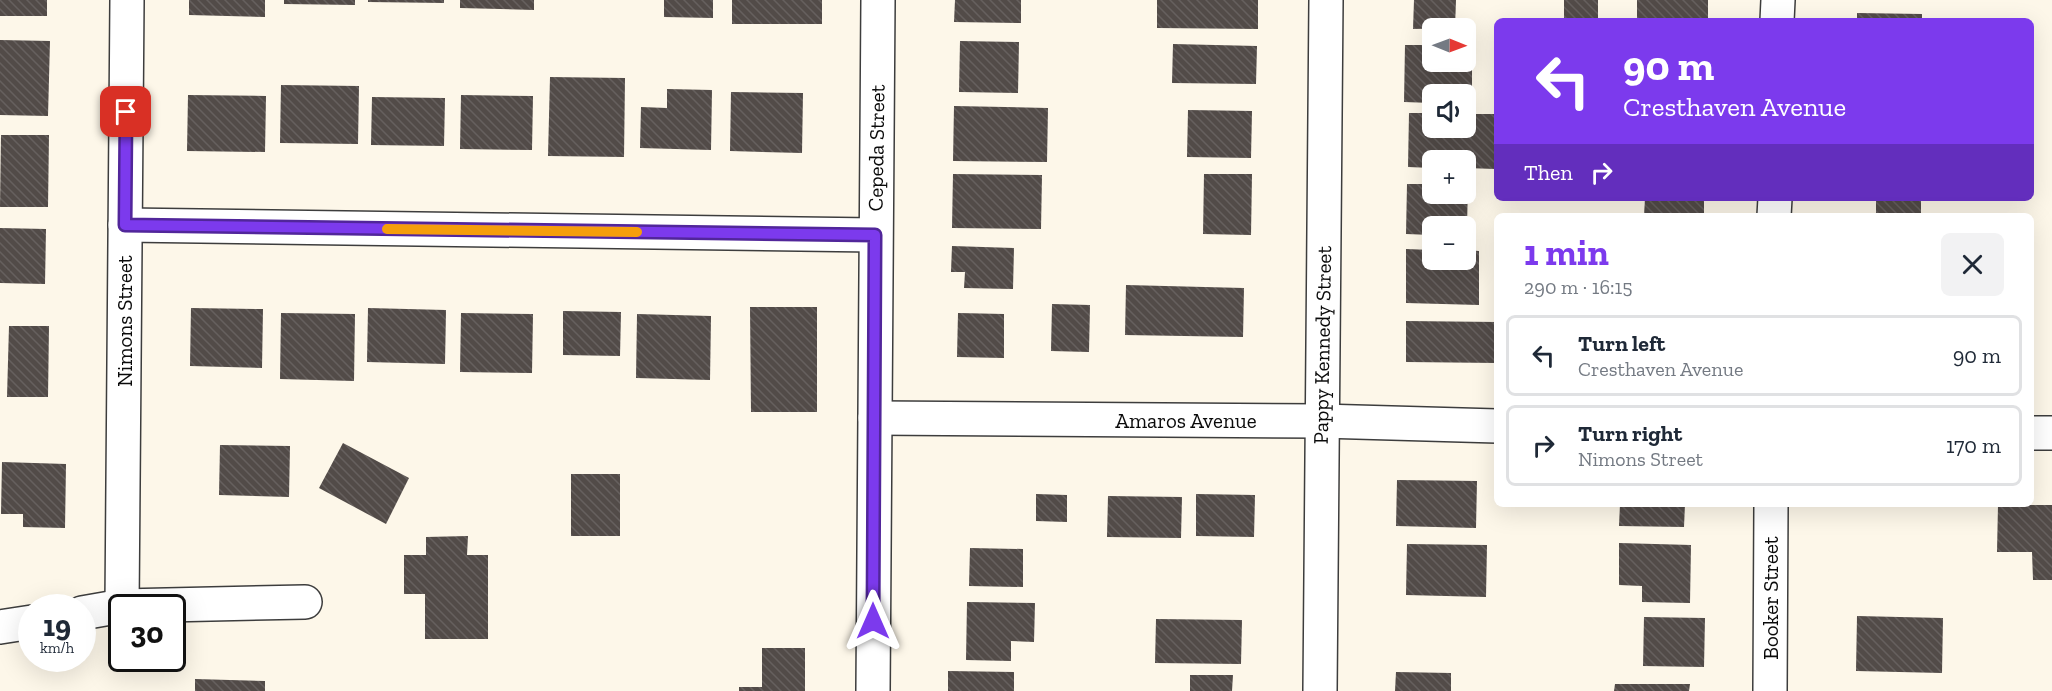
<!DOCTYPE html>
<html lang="en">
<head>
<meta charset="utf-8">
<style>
  :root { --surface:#fff; --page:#f2f2f3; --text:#1f2937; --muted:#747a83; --line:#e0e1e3; --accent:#7c3aed }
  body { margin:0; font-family:"Zilla Slab",serif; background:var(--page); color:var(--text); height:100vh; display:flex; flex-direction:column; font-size:22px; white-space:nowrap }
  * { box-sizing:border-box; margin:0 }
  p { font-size:20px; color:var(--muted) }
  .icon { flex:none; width:33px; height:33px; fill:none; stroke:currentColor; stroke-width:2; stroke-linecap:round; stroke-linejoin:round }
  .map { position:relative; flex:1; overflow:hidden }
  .drawer { position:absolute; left:1494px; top:213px; width:540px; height:294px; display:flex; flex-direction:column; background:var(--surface); border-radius:9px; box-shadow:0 6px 24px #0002 }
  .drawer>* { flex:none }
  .top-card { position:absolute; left:1494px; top:18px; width:540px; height:183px; border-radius:9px; box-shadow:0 6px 24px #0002; background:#7c3aed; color:#fff; overflow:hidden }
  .needle { width:39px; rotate:91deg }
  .buttons { position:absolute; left:1422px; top:18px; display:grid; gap:12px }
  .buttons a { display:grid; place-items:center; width:54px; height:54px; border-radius:9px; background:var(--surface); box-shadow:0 6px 24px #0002; font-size:30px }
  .speed { position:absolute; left:18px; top:594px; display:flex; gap:12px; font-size:30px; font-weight:700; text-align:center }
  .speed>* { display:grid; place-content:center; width:78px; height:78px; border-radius:50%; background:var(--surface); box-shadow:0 6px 24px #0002; line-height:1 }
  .speed small { font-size:15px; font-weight:400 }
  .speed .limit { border:3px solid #111; border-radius:9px; background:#fff; color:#111 }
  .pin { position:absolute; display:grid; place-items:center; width:51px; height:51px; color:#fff; margin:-26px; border-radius:12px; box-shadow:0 3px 9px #0006 }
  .me { position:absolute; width:66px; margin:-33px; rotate:0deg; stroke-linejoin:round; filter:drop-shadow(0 0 4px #0008) }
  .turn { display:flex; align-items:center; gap:21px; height:126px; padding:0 30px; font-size:27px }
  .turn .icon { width:78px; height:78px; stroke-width:2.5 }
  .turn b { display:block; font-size:42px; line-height:51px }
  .then { display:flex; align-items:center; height:57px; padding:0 30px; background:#0003; gap:12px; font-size:22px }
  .round { display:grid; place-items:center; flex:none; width:63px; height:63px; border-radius:9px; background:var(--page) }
  .overview { display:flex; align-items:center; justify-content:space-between; height:102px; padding:0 30px }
  h1 { font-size:36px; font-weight:700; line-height:45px; color:var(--accent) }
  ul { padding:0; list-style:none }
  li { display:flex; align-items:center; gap:18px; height:81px; margin:0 12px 9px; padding:0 18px; border:3px solid var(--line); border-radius:9px }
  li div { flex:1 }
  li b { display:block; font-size:22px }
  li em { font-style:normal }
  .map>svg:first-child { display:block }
</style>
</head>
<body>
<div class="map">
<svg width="2052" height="691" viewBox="0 0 2052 691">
  <defs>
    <pattern id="building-back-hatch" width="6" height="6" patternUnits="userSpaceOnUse" patternTransform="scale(1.5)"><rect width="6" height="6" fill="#524b48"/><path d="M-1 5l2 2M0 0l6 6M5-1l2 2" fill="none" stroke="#66605e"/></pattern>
  </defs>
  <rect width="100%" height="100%" fill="#fdf7e9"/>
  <!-- building -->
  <g fill="url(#building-back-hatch)">
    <rect x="0" y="0" width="47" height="16"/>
    <path d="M189 0H265V17L189 15Z"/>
    <path d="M284 0H355V5L284 4Z"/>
    <path d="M368 0H444V3L368 2Z"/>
    <path d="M460 0H534V10L460 8Z"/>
    <path d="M664 0H713V18L664 17Z"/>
    <rect x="732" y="0" width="90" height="24"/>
    <path d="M955 0H1021V23L954 22Z"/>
    <path d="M1157 0H1258V29L1157 28Z"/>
    <path d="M1414 0H1456L1455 28 1413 29Z"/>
    <rect x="1564" y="0" width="34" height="21"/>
    <rect x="1637" y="0" width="71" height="21"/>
    <path d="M1857 13 1922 14V21H1857Z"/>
    <path d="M0 40 50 41 48 116 0 115Z"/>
    <path d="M960 41 1019 42 1018 93 959 92Z"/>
    <path d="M1173 44 1257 46 1256 84 1172 83Z"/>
    <path d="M1405 45H1432L1433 63 1472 64V103H1466V94H1432V103L1404 102Z"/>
    <path d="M550 77 625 78 624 157 548 156Z"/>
    <path d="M281 85 359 86 358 144 280 143Z"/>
    <path d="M667 89 712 90 711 150 640 148 641 107 667 108Z"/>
    <path d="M731 92 803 93 802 153 730 151Z"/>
    <path d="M188 95 266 96 265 152 187 151Z"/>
    <path d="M461 95 533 96 532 150 460 149Z"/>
    <path d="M372 97 445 98 444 146 371 145Z"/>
    <path d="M954 106 1048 108 1047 162 953 161Z"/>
    <path d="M1188 110 1252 111 1251 158 1187 157Z"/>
    <path d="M1409 113H1432V128H1466V114H1496L1495 169 1466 168V160H1432V168L1408 167Z"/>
    <path d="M1 135H49L48 207H0Z"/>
    <path d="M953 174 1042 175 1041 229 952 228Z"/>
    <path d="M1204 174H1252L1251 235 1203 234Z"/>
    <path d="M1407 184H1432V194H1466V185H1468L1467 226H1432V235L1406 234Z"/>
    <path d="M1645 198H1704V216H1644Z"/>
    <rect x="1876" y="198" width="45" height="18"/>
    <path d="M0 228 46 229 45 284 0 283Z"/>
    <path d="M952 246 1014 248 1013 289 964 288 965 272H951Z"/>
    <path d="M1406 249 1432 250V260H1466V250L1479 251V305L1406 303Z"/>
    <path d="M1126 285 1244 288 1243 337 1125 335Z"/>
    <path d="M1052 304 1090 305 1089 352 1051 351Z"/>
    <path d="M750 307H817V412H751Z"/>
    <path d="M191 308 263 309 262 368 190 366Z"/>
    <path d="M368 308 446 310 445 364 367 362Z"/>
    <path d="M563 311 621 312 620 356 563 355Z"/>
    <path d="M281 313 355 314 354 381 280 379Z"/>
    <path d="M461 313 533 314 532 373 460 372Z"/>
    <path d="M958 313 1004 314V358L957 357Z"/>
    <path d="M637 314 711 316 710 380 636 378Z"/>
    <path d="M1406 321 1497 322V363L1406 362Z"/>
    <path d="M9 326H49L48 397H7Z"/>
    <path d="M343 443 409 478 386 524 319 488Z"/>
    <path d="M220 445 290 446 289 497 219 495Z"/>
    <path d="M2 462 66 464 65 528 23 527V514H1Z"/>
    <rect x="571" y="474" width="49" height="62"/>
    <path d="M1397 480 1477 481 1476 528 1396 526Z"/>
    <path d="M1036 494 1067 495V522L1036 521Z"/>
    <path d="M1196 494 1255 495 1254 537 1196 536Z"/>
    <path d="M1108 496 1182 497 1181 538 1107 537Z"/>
    <path d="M1620 504H1685L1684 527 1619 526Z"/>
    <path d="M1998 505H2052V580H2033L2032 552H1997Z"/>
    <path d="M468 536 467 555H488V639H425V594H404V555H426V537Z"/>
    <path d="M1619 543 1691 545 1690 603 1642 602V586L1619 585Z"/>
    <path d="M1407 544 1487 545 1486 597 1406 595Z"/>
    <path d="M970 548 1023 549V587L969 586Z"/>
    <path d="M967 602 1035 603 1034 642 1011 641V661L966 660Z"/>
    <path d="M1857 616 1943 618 1942 673 1856 671Z"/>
    <path d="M1644 617 1705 618 1704 667 1643 666Z"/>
    <path d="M1156 619 1242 620 1241 664 1155 663Z"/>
    <path d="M762 648H805V691H739V687H762Z"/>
    <path d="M948 671 1014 672V691H948Z"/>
    <path d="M1396 672 1451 673V691H1395Z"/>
    <path d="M1190 675H1233L1232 691H1190Z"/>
    <path d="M195 679 265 681V691H195Z"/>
    <path d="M1615 684H1690L1689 691H1614Z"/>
  </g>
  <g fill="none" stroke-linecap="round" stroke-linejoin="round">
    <defs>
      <g id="minor">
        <path d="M1777 21 1778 0"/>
        <path d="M1774 216 1775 198"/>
        <path d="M125 225 875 235"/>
        <path d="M875 418 1321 421 1497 426"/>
        <path d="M2031 433H2052"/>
        <path d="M122 606 127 0"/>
        <path d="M82 613 122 606 305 602"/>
        <path d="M0 627 32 622"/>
        <path d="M873 691 878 0"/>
        <path d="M1320 691 1326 0"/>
        <path d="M1770 691 1771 504"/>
      </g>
    </defs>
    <!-- minor casing -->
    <use href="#minor" stroke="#3d3d3d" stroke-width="36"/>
    <!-- minor -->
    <use href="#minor" stroke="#fff" stroke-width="33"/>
  </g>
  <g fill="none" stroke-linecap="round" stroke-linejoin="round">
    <defs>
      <path id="route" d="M126 112 125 225 875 235 873 621"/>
    </defs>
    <!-- route casing -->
    <use href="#route" stroke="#51269a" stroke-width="15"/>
    <!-- route -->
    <use href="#route" stroke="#7c3aed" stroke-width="10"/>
    <!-- slow -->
    <path stroke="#f59e0b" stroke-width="10" d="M387 229 637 232"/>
  </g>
  <g text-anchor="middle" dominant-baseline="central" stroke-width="6" stroke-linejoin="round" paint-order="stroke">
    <!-- street labels -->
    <g font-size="21" fill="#0a0a0a" stroke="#fff">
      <text transform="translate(876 148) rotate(-89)">Cepeda Street</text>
      <text transform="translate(124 321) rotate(-90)">Nimons Street</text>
      <text transform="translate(1322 345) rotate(-89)">Pappy Kennedy Street</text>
      <text x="1186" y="420">Amaros Avenue</text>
      <text transform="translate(1770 598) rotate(-90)">Booker Street</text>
    </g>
  </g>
</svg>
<div class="buttons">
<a><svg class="needle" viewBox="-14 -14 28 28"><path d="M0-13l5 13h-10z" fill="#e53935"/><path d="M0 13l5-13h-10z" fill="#747a83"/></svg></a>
<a><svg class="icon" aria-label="sound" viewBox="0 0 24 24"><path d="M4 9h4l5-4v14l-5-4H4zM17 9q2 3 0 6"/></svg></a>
<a>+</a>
<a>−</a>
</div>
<div class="speed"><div>19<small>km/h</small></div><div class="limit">30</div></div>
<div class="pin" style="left:126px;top:112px;background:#d93025"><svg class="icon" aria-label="arrive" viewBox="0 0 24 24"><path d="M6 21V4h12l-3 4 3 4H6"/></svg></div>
<svg class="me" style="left:873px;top:621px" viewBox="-20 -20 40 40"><path d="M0-17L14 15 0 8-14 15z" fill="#7c3aed" stroke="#fff" stroke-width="4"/></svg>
<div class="top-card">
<div class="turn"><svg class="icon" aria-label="left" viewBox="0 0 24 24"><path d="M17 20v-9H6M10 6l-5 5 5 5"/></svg><div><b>90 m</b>Cresthaven Avenue</div></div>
<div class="then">Then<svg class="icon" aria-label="right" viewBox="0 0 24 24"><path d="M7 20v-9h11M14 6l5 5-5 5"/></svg></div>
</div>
<section class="drawer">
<div class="overview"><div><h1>1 min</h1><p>290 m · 16:15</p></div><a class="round"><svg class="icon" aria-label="close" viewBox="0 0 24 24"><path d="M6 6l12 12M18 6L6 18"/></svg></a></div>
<ul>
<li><svg class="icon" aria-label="left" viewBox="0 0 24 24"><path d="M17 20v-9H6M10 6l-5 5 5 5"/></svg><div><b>Turn left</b><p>Cresthaven Avenue</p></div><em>90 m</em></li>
<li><svg class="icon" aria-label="right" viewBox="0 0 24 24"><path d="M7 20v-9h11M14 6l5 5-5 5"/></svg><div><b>Turn right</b><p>Nimons Street</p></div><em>170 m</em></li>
</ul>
</section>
</div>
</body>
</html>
